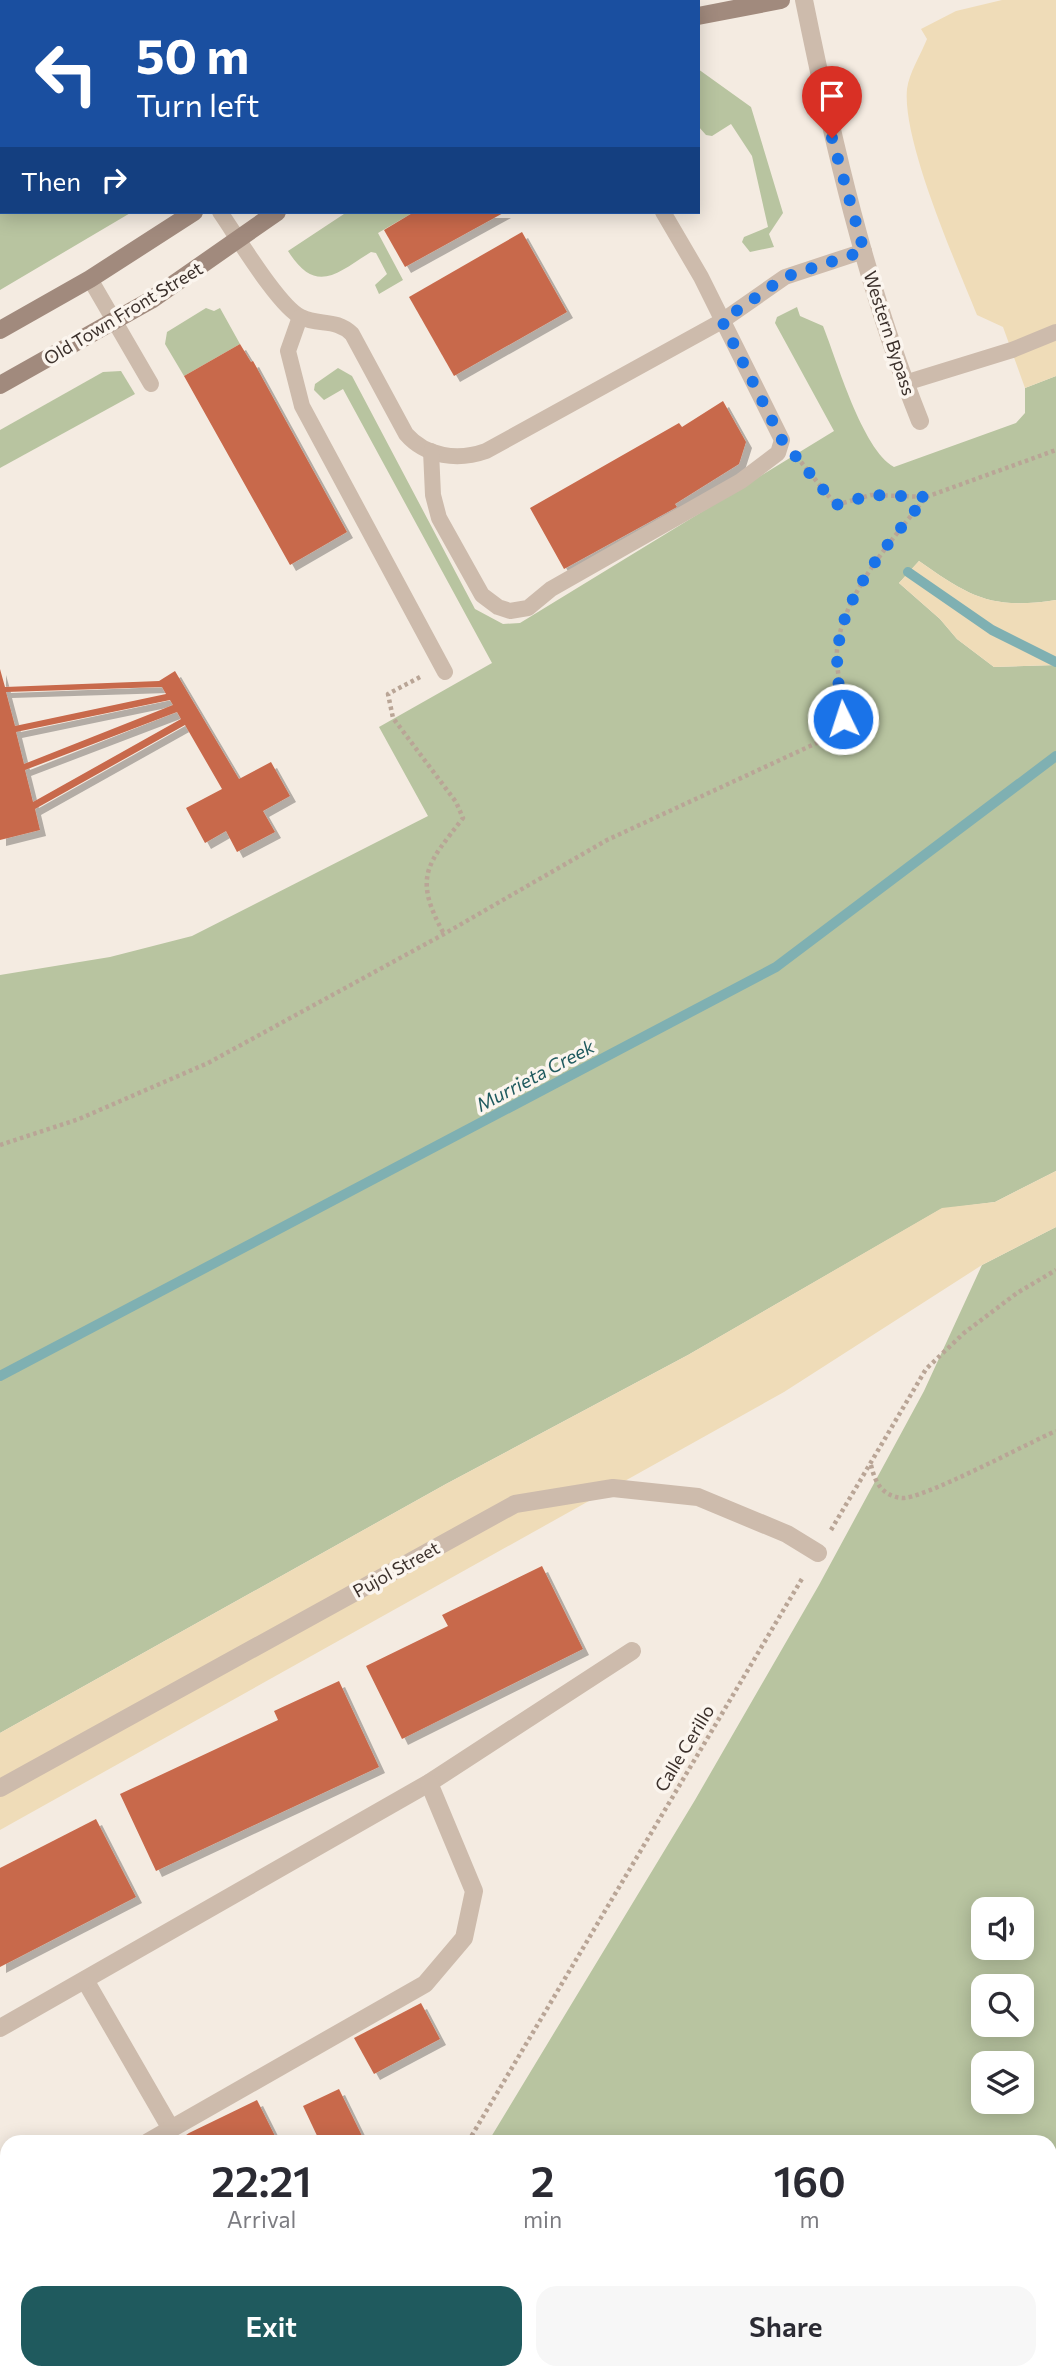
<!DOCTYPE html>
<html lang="en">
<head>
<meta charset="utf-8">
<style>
  :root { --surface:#fff; --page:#f7f7f7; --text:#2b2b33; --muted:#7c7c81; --accent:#1f5a5e }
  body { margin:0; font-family:Commissioner,sans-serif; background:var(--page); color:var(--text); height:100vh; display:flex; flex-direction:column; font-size:26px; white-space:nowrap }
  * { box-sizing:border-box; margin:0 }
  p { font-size:23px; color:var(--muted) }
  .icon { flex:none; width:38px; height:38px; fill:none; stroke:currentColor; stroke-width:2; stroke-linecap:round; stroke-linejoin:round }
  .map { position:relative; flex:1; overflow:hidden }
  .panel { position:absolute; left:0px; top:2135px; width:1057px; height:245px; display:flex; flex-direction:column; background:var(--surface); border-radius:21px 21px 0 0; box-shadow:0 4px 18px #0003 }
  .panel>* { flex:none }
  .banner { position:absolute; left:0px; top:0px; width:700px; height:214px; box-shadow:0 4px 18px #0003; background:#1a4fa0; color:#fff; overflow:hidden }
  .fabs { position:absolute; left:971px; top:1897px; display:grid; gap:14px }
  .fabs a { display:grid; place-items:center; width:63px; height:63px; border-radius:14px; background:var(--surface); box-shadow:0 4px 18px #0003; font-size:35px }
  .pin { position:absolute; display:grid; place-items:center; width:60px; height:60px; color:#fff; margin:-72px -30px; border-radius:50% 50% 50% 0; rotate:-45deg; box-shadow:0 0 7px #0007 }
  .pin .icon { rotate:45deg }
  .me { position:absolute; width:77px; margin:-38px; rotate:356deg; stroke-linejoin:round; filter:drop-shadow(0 0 5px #0008) }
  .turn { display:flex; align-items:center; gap:24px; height:147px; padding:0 21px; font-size:32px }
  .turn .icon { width:91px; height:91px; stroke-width:2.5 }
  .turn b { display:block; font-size:49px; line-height:60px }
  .then { display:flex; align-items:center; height:66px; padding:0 21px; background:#0003; gap:14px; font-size:26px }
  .eta { display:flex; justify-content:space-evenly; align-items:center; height:119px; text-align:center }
  .eta b { font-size:42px; font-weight:600; line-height:49px }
  .action { display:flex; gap:14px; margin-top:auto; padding:14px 21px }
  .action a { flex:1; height:80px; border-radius:21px; background:var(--accent); color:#fff; font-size:28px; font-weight:600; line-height:80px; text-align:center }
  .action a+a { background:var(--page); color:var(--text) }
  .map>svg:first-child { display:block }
</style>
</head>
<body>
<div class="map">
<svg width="1056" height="2380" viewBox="0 0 1056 2380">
  <defs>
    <filter id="shadow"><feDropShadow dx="6" dy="6" stdDeviation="0" flood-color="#0004"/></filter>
  </defs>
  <rect width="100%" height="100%" fill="#f4ebe1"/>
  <!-- green -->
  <g fill="#b8c4a0" fill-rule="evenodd">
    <path d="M0 0H414L2 2V212H132L0 290Z"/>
    <path d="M698 69 751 107 783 213 769 234 774 247 750 252 742 242 744 237 768 227 752 156 731 124 712 136 706 135 698 126Z"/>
    <path d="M347 212H414L378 233 403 280 379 294 375 285 387 274 376 253 371 252C336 274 316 295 288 251Z"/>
    <path d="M797 307 800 316 823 326C837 361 862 449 894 467L1016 423 1025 413V388L1056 376V600C992 610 970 597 919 561L899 583 940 619 957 639 994 667 1056 665V1171L995 1202 941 1209 688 1355 446 1484 0 1733V975L110 957 192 936 428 816 379 727 492 663 343 389 324 400 314 390 315 384 338 368 352 376 475 609 503 624 520 623 834 431 775 323 777 317Z"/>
    <path d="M206 308 214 311 220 308 240 344 184 376 165 344 167 332Z"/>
    <path d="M121 371 135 394 0 468V430L103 372Z"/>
    <path d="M1056 1227V2380H352L356 2373H1050V2142H488L695 1800 819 1585 924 1391 982 1265ZM984 1909H1022V1948H984ZM984 1986H1022V2025H984ZM984 2063H1022V2102H984Z"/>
  </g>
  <!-- sand -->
  <g fill="#efdcb8">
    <path d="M1002 0H1056V376L1025 388 1003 327 977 315C956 263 902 141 907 89 909 73 921 54 927 39L921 29 956 11Z"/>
    <path d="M919 561C970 597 992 610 1056 600V665L994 667 957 639 940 619 899 583Z"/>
    <path d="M1056 1171V1227L982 1265 784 1392 0 1830V1733L446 1484 688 1355 942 1208 995 1202Z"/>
  </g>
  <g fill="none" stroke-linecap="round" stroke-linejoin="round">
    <!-- stream -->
    <g stroke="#7fb0b2" stroke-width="10">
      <path d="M908 572 992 630 1056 662"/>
      <path d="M0 1376 776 967 1056 756"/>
    </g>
  </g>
  <!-- building -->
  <g fill="#c8694b" fill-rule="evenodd" filter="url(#shadow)">
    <path d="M414 212H505L405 267 384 230Z"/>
    <path d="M522 232 567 312 454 376 409 297Z"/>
    <path d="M240 344 251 362 253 361 347 532 290 565 184 376Z"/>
    <path d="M723 401 746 442 739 464 675 504 677 507 564 569 530 508 679 423 682 427Z"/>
    <path d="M0 669 5 687 159 681 175 671 239 779 271 762 290 796 263 811 275 832 237 852 226 831 205 843 186 808 222 789 185 725 35 809 40 830 0 840ZM162 687 166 694 15 726 6 692ZM170 700 173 705 24 764 16 732ZM177 712 181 719 33 802 25 770Z"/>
    <path d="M542 1566 583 1649 402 1739 366 1666 448 1626 442 1615Z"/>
    <path d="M339 1681 379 1767 156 1871 120 1794 278 1720 274 1711Z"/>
    <path d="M96 1819 136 1897 0 1967V1868Z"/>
    <path d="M421 2003 440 2039 374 2074 354 2038Z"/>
    <path d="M339 2089 365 2142H320L303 2106Z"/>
    <path d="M257 2100 278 2142H176L189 2133Z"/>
    <path d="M0 2245 7 2258V2355L0 2342Z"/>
    <path d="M12 2373H65L69 2380H0Z"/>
    <path d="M126 2373H172L176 2380H130Z"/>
  </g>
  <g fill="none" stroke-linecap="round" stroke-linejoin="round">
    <!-- path -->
    <g stroke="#b9a596" stroke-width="4.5" stroke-dasharray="3.5 3.5" stroke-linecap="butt">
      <path d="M801 462 836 505 871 495 926 497 1056 450"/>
      <path d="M420 677 388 694 393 718 456 802 463 818C428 864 412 876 444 934"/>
      <path d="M0 1145 79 1119 208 1063 444 934 607 840 834 735C851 706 835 681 837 650 842 595 893 539 926 497"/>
      <path d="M871 1465C875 1482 881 1495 901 1498 920 1501 1030 1442 1056 1431"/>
      <path d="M831 1530 926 1369 964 1333 1017 1293 1056 1270"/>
      <path d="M468 2142 803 1577"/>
      <path d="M328 2380 332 2373"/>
    </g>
    <!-- lane -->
    <g stroke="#cdbbac" stroke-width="16">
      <path d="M220 212C236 235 279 307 301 317 319 326 336 318 352 334L406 434C426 457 458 461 486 451L722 321 785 277 864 251"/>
      <path d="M90 279 151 384"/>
      <path d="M300 317 288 351 302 406 445 672"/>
      <path d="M905 383 1012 350 1056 332"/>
      <path d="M431 451 433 495 439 518 482 595 498 607 510 611 528 608 551 589 741 481 778 453 782 440 701 277 663 212"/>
    </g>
    <!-- street -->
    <g stroke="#cdbbac" stroke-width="18">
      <path d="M804 0C833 143 866 286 920 421"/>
      <path d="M0 1788 515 1504 613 1488 698 1497 787 1534 818 1553"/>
      <path d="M85 1980 171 2129"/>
      <path d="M0 2028 429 1783 632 1651"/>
      <path d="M148 2142 425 1984 464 1938 474 1891 429 1783"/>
      <path d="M0 2226 7 2222"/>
      <path d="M95 2373 99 2380"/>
    </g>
    <!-- secondary -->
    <g stroke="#a18a7d" stroke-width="18">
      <path d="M484 2 488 0"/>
      <path d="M698 16 781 0"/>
      <path d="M0 330 90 279 194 212"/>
      <path d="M0 385 151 300 277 212"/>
    </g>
  </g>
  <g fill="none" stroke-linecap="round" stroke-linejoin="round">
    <!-- route -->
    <path stroke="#1a73e8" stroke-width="12" stroke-dasharray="0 21.6" d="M832 138 864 251 785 277 722 321 782 440 836 505 871 495 926 497C891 541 844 591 838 649 835 671 841 697 843 719"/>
  </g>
  <g text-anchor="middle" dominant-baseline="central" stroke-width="7" stroke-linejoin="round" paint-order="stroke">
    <!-- street labels -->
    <g font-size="18" fill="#3b302b" stroke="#fbf5ee">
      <text transform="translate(123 313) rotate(-31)">Old Town Front Street</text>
      <text transform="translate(890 333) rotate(72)">Western Bypass</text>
      <text transform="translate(396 1569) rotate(-29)">Pujol Street</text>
      <text transform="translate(684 1748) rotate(-59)">Calle Cerillo</text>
    </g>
    <!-- water labels -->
    <g font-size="19" font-style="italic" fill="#1f5a5e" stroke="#fbf5ee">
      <text transform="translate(535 1075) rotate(-28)">Murrieta Creek</text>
    </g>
  </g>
</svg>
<div class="fabs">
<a><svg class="icon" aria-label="sound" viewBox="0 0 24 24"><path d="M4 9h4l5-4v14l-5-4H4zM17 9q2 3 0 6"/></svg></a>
<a><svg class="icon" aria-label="search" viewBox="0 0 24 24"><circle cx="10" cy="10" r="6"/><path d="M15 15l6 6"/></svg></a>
<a><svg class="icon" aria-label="layers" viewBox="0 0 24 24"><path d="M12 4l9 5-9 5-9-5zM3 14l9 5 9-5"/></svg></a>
</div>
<div class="pin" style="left:832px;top:138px;background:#d93025"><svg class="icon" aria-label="arrive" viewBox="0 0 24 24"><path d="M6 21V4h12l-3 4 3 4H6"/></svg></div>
<svg class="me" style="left:843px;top:719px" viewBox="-20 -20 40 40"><circle r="17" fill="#1a73e8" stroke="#fff" stroke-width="3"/><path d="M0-11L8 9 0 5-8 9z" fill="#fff"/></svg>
<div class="banner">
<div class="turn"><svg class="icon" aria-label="left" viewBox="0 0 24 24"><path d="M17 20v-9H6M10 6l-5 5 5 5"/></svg><div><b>50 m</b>Turn left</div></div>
<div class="then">Then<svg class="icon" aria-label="right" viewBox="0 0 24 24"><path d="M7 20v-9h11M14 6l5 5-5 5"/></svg></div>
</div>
<section class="panel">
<div class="eta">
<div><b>22:21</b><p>Arrival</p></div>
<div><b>2</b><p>min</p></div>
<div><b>160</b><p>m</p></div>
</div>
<div class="action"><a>Exit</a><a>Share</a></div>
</section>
</div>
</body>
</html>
